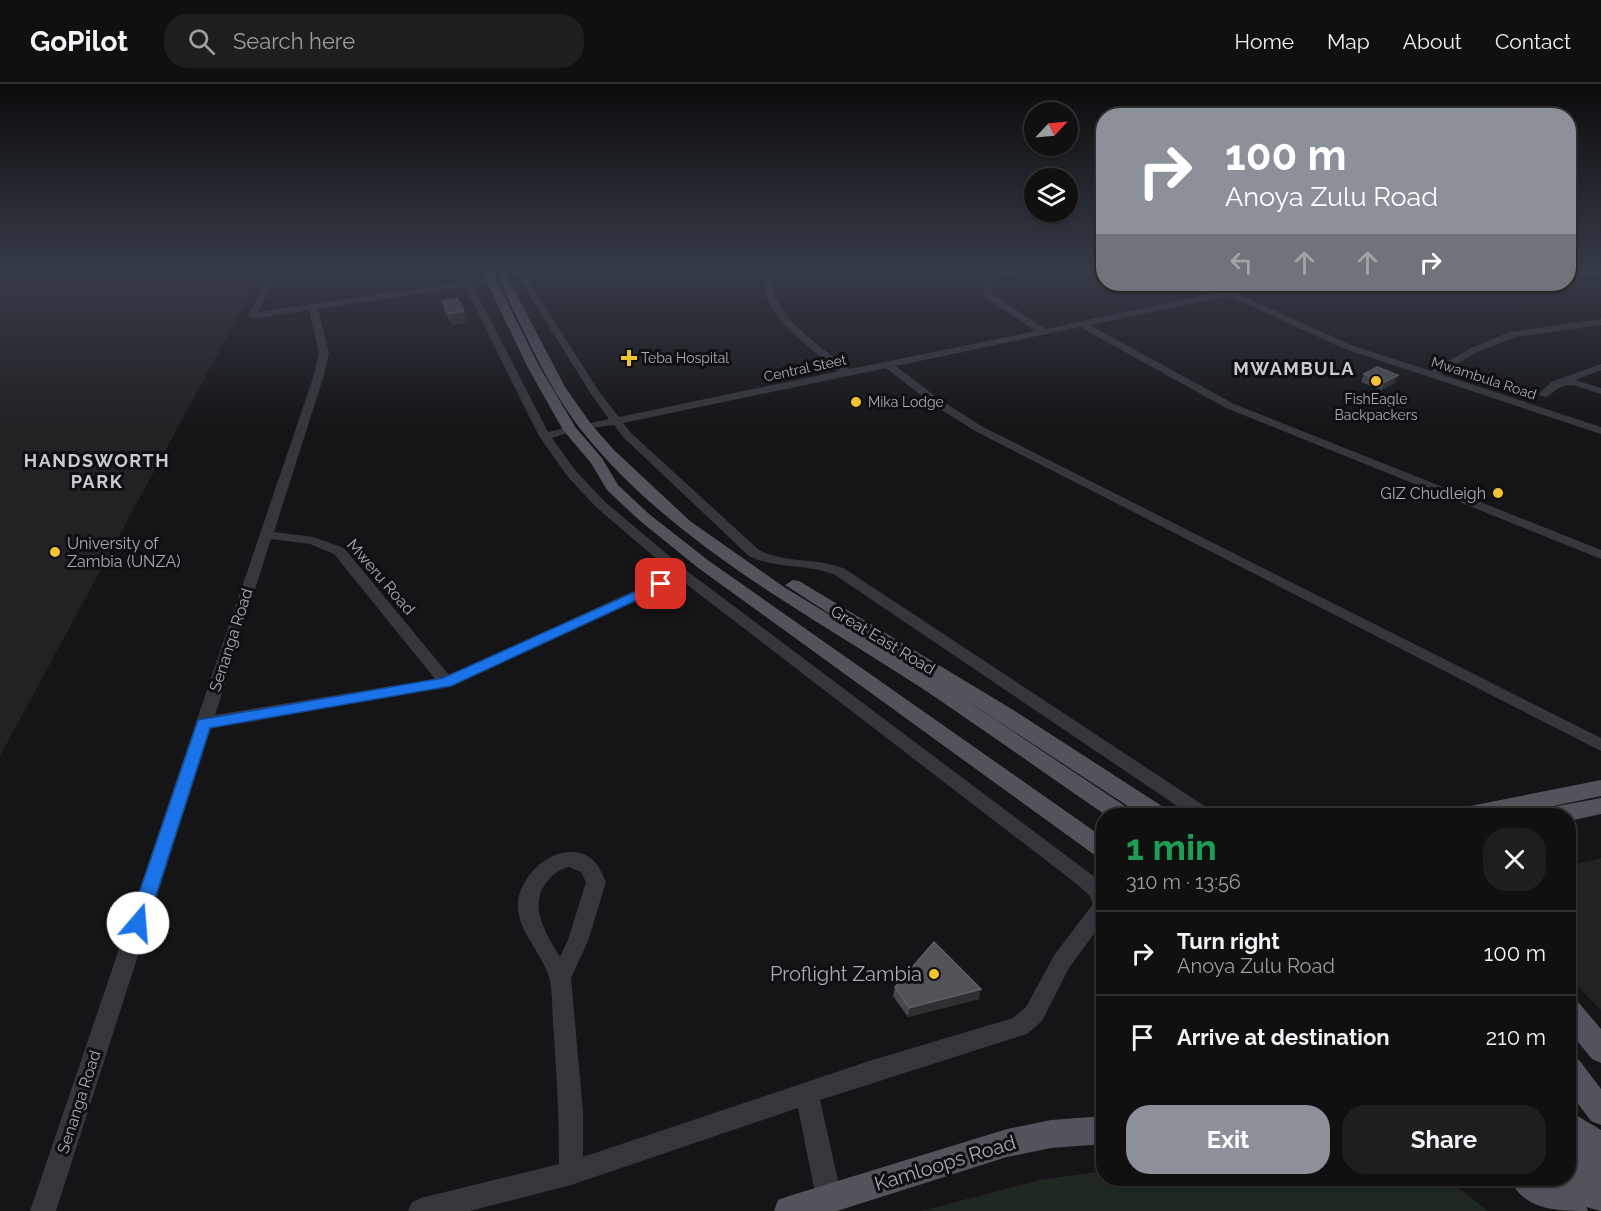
<!DOCTYPE html>
<html lang="en">
<head>
<meta charset="utf-8">
<style>
  :root { --surface:#101011; --page:#1e1e1f; --text:#f1f3f6; --muted:#9c9d9f; --line:#303031; --accent:#8c9099 }
  body { margin:0; font-family:Raleway,sans-serif; background:var(--page); color:var(--text); height:100vh; display:flex; flex-direction:column; font-size:22px; white-space:nowrap }
  * { box-sizing:border-box; margin:0 }
  p { font-size:20px; color:var(--muted) }
  .icon { flex:none; width:33px; height:33px; fill:none; stroke:currentColor; stroke-width:2; stroke-linecap:round; stroke-linejoin:round }
  .map { position:relative; flex:1; overflow:hidden }
  .panel { position:absolute; left:1096px; top:724px; width:480px; height:378px; display:flex; flex-direction:column; background:var(--surface); border-radius:24px; box-shadow:0 2px 4px #0004,0 0 0 2px var(--line) }
  .panel>* { flex:none }
  .hud { position:absolute; left:1096px; top:24px; width:480px; height:183px; border-radius:24px; box-shadow:0 2px 4px #0004,0 0 0 2px var(--line); background:#8c9099; color:#fff; overflow:hidden }
  .needle { width:39px; rotate:64deg }
  .tools { position:absolute; left:1024px; top:18px; display:grid; gap:12px }
  .tools a { display:grid; place-items:center; width:54px; height:54px; border-radius:50%; background:var(--surface); box-shadow:0 2px 4px #0004,0 0 0 2px var(--line); font-size:30px }
  .pin { position:absolute; display:grid; place-items:center; width:51px; height:51px; color:#fff; margin:-26px; border-radius:12px; box-shadow:0 3px 9px #0006 }
  .me { position:absolute; width:66px; margin:-33px; rotate:18deg; stroke-linejoin:round; filter:drop-shadow(0 0 4px #0008) }
  .turn { display:flex; align-items:center; gap:21px; height:126px; padding:0 30px; font-size:27px }
  .turn .icon { width:78px; height:78px; stroke-width:2.5 }
  .turn b { display:block; font-size:42px; line-height:51px }
  .lanes { display:flex; align-items:center; height:57px; padding:0 30px; background:#0003; justify-content:center; gap:30px; direction:ltr }
  .lanes .off { opacity:.35 }
  .round { display:grid; place-items:center; flex:none; width:63px; height:63px; border-radius:24px; background:var(--page) }
  .headline { display:flex; align-items:center; justify-content:space-between; height:102px; padding:0 30px }
  h1 { font-size:36px; font-weight:700; line-height:45px; color:#1e9e55 }
  .primary-button { display:flex; gap:12px; margin-top:auto; padding:12px 30px }
  .primary-button a { flex:1; height:69px; border-radius:24px; background:var(--accent); color:#fff; font-size:24px; font-weight:700; line-height:69px; text-align:center }
  .primary-button a+a { background:var(--page); color:var(--text) }
  ul { padding:0; list-style:none }
  li { display:flex; align-items:center; gap:18px; height:84px; padding:0 30px; border-top:2px solid var(--line) }
  li div { flex:1 }
  li b { display:block; font-size:22px }
  li em { font-style:normal }
  header { display:flex; align-items:center; gap:36px; box-sizing:border-box; height:84px; padding:0 30px; background:var(--surface); border-bottom:2px solid var(--line) }
  header strong { font-size:28px }
  nav { display:flex; gap:33px; margin-inline-start:auto; font-size:21px }
  .search { width:420px; height:54px; background:var(--page); display:flex; align-items:center; gap:15px; box-sizing:border-box; padding:0 21px; border-radius:24px; color:var(--muted); font-size:22px }
  .map>svg:first-child { display:block }
</style>
</head>
<body>
<header>
<strong>GoPilot</strong>
<div class="search"><svg class="icon" aria-label="search" viewBox="0 0 24 24"><circle cx="10" cy="10" r="6"/><path d="M15 15l6 6"/></svg>Search here</div>
<nav><a>Home</a><a>Map</a><a>About</a><a>Contact</a></nav>
</header>
<div class="map">
<svg width="1601" height="1127" viewBox="0 0 1601 1127">
  <rect width="100%" height="100%" fill="#151517"/>
  <!-- built -->
  <g fill="#222124">
    <path d="M0 186H263L0 672Z"/>
    <path d="M1601 774V926L1569 894V782Z"/>
  </g>
  <!-- green -->
  <path fill="#1f2721" d="M1104 1087V1095H1447L1488 1127H921L1040 1096Z"/>
  <g fill="none" stroke-linecap="round" stroke-linejoin="round">
    <!-- minor -->
    <g fill="#36373c" fill-rule="evenodd">
      <path d="M271 186H279L258 228 463 198 460 186H468L472 200 548 348 570 343 576 346 552 354 575 386 604 417 687 487 1104 800V836L1069 884 1042 937 1027 950 820 1016 842 1114 838 1123 829 1127 820 1123 816 1114 798 1024 571 1101 470 1127H408L412 1118 421 1114 559 1080C559 1037 557 995 554 952 552 934 553 915 550 897 545 871 515 847 518 817 522 790 551 762 580 769 595 773 600 784 606 798L588 857 571 894 583 1028V1073L869 977 1013 934 1026 923 1055 870 1093 820 1090 812 1078 801 681 496 452 602 211 644 56 1127H30L314 291 319 269 309 226 252 235 248 232ZM465 203 539 352 567 392 596 423 673 489 449 591 344 464 313 453 274 448 324 291 329 269 318 225ZM271 455 310 460 334 470 435 595 215 631ZM569 783 581 788 586 798 568 856 560 873C547 851 528 823 546 799 552 791 559 785 569 783Z"/>
      <path d="M514 186H522L600 309 619 333 840 287C817 270 763 232 765 200 765 195 768 190 769 186H777C776 190 773 195 773 200 772 231 827 268 850 285L1036 247 986 214 982 202 988 192 1010 186H1023L994 196 990 202 993 211 1046 245 1228 206 1280 200 1279 202 1238 210 1351 261 1431 287 1471 264 1510 248 1601 235V241L1515 253 1477 268 1440 290 1601 343V350L1345 265 1229 212 1090 241 1234 320 1601 466V475L1226 324 1080 243 896 282 939 315 983 343 1601 654V667L975 347 931 319 886 284 623 339 631 349 759 466C786 480 817 473 845 485L1212 727 1215 732H1192L835 491C807 479 777 486 749 472L623 353 614 341 582 345V341L609 335 591 310Z"/>
      <path d="M1580 186H1591L1601 190V195Z"/>
      <path d="M1601 280V286L1575 296 1601 304V310C1575 303 1569 293 1547 313L1538 311 1551 298Z"/>
    </g>
    <!-- major -->
    <g fill="#52535b" fill-rule="evenodd">
      <path d="M481 186H491L539 282 576 344 602 374 618 401 649 430 709 477 1104 754V775L1096 772 697 483 639 436 607 406 591 379 563 346 527 282Z"/>
      <path d="M502 189 507 192 565 303 591 340 614 366 690 437 784 503 861 550 785 501 793 496 799 497 1010 624 1168 726 1171 732H1143L949 605 1131 726 1134 732H1107C1044 689 983 645 920 603 802 526 672 459 582 347 546 301 523 244 497 192Z"/>
      <path d="M1601 696V712L1506 732H1454L1457 726 1465 723Z"/>
      <path d="M1601 714V730L1569 737V732H1541L1544 726 1552 723Z"/>
      <path d="M1569 915 1578 918 1601 945V979L1592 975 1569 947Z"/>
      <path d="M1569 972 1579 976 1601 1005V1041L1591 1037 1569 1008Z"/>
      <path d="M1569 1027 1601 1046V1127L1586 1123 1588 1127C1558 1127 1524 1127 1510 1095H1551L1557 1099 1555 1095H1569Z"/>
      <path d="M1104 1032V1060L1051 1064 1007 1073 837 1127H774L778 1116 789 1112 1007 1045 1051 1036Z"/>
    </g>
  </g>
  <!-- wall -->
  <g fill="#47474c">
    <path d="M442 217 464 227 467 238 452 241 445 228Z"/>
    <path d="M1364 290 1398 291 1394 299 1381 306 1361 298Z"/>
    <path d="M895 903 979 915 908 933 893 912Z"/>
  </g>
  <!-- shaded-wall -->
  <g fill="#2f2f32">
    <path d="M464 227 467 238 452 241 449 230Z"/>
    <path d="M1398 291 1394 299 1381 306 1385 298Z"/>
    <path d="M981 905 979 915 908 933 909 924Z"/>
  </g>
  <!-- building -->
  <g fill="#525258" stroke="#5f6066" stroke-width="1.5">
    <path d="M457 214 464 227 449 230 442 217Z"/>
    <path d="M1377 283 1398 291 1385 298 1364 290Z"/>
    <path d="M934 858 981 905 909 924 895 903Z"/>
  </g>
  <!-- sky -->
  <linearGradient id="sky" x2="0" y2="1"><stop stop-color="#0c0c0d"/><stop offset="0.54" stop-color="#353b47"/><stop offset="1" stop-color="#353b47" stop-opacity="0"/></linearGradient>
  <rect width="1601" height="344" fill="url(#sky)"/>
  <!-- route -->
  <path fill="#1a73e8" stroke="#114b97" stroke-width="1.5" d="M661 496 665 497V503L451 602 210 644 147 839 144 844 138 847 131 844 129 839 198 636 443 594Z"/>
  <!-- markers -->
  <g fill="#f1c433" stroke="#101012" stroke-width="2">
    <path d="M626 265h6v6h6v6h-6v6h-6v-6h-6v-6h6z"/>
    <circle cx="1376" cy="297" r="6"/>
    <circle cx="856" cy="318" r="6"/>
    <circle cx="1498" cy="409" r="6"/>
    <circle cx="55" cy="468" r="6"/>
    <circle cx="934" cy="890" r="6"/>
  </g>
  <g text-anchor="middle" dominant-baseline="central" stroke-width="6" stroke-linejoin="round" paint-order="stroke">
    <!-- far-poi labels -->
    <g font-size="14" fill="#a7abb7" stroke="#101012" text-anchor="start">
      <text x="641" y="274">Teba Hospital</text>
      <text x="1376" y="315" text-anchor="middle">FishEagle<tspan x="1376" dy="16">Backpackers</tspan></text>
      <text x="868" y="318">Mika Lodge</text>
    </g>
    <!-- far-street labels -->
    <g font-size="14" fill="#a7abb7" stroke="#101012">
      <text transform="translate(805 284) rotate(-12)">Central Steet</text>
      <text transform="translate(1484 294) rotate(18)">Mwambula Road</text>
    </g>
    <!-- poi labels -->
    <g font-size="16" fill="#a7abb7" stroke="#101012" text-anchor="end">
      <text x="1486" y="409">GIZ Chudleigh</text>
      <text x="67" y="459" text-anchor="start">University of<tspan x="67" dy="18">Zambia (UNZA)</tspan></text>
    </g>
    <!-- street labels -->
    <g font-size="16" fill="#a7abb7" stroke="#101012">
      <text transform="translate(381 493) rotate(49)">Mweru Road</text>
      <text transform="translate(231 556) rotate(-72)">Senanga Road</text>
      <text transform="translate(883 556) rotate(31)">Great East Road</text>
      <text transform="translate(79 1018) rotate(-72)">Senanga Road</text>
    </g>
    <!-- far-district labels -->
    <g font-size="18" font-weight="bold" letter-spacing="1.5" fill="#c8cad3" stroke="#101012">
      <text x="1294" y="284">MWAMBULA</text>
      <text x="97" y="376">HANDSWORTH<tspan x="97" dy="21">PARK</tspan></text>
    </g>
    <!-- near-poi labels -->
    <g font-size="20" fill="#a7abb7" stroke="#101012" text-anchor="end">
      <text x="922" y="890">Proflight Zambia</text>
    </g>
    <!-- near-street labels -->
    <g font-size="20" fill="#a7abb7" stroke="#101012">
      <text transform="translate(945 1079) rotate(-17)">Kamloops Road</text>
    </g>
  </g>
</svg>
<div class="tools">
<a><svg class="needle" viewBox="-14 -14 28 28"><path d="M0-13l5 13h-10z" fill="#e53935"/><path d="M0 13l5-13h-10z" fill="#9c9d9f"/></svg></a>
<a><svg class="icon" aria-label="layers" viewBox="0 0 24 24"><path d="M12 4l9 5-9 5-9-5zM3 14l9 5 9-5"/></svg></a>
</div>
<div class="pin" style="left:661px;top:500px;background:#d93025"><svg class="icon" aria-label="arrive" viewBox="0 0 24 24"><path d="M6 21V4h12l-3 4 3 4H6"/></svg></div>
<svg class="me" style="left:138px;top:839px" viewBox="-20 -20 40 40"><circle r="19" fill="#fff"/><path d="M0-13L10 11 0 6-10 11z" fill="#1a73e8"/></svg>
<div class="hud">
<div class="turn"><svg class="icon" aria-label="right" viewBox="0 0 24 24"><path d="M7 20v-9h11M14 6l5 5-5 5"/></svg><div><b>100 m</b>Anoya Zulu Road</div></div>
<div class="lanes"><svg class="icon off" aria-label="left" viewBox="0 0 24 24"><path d="M17 20v-9H6M10 6l-5 5 5 5"/></svg><svg class="icon off" aria-label="ahead" viewBox="0 0 24 24"><path d="M12 20V5M6 11l6-6 6 6"/></svg><svg class="icon off" aria-label="ahead" viewBox="0 0 24 24"><path d="M12 20V5M6 11l6-6 6 6"/></svg><svg class="icon" aria-label="right" viewBox="0 0 24 24"><path d="M7 20v-9h11M14 6l5 5-5 5"/></svg></div>
</div>
<section class="panel">
<div class="headline"><div><h1>1 min</h1><p>310 m · 13:56</p></div><a class="round"><svg class="icon" aria-label="close" viewBox="0 0 24 24"><path d="M6 6l12 12M18 6L6 18"/></svg></a></div>
<ul>
<li><svg class="icon" aria-label="right" viewBox="0 0 24 24"><path d="M7 20v-9h11M14 6l5 5-5 5"/></svg><div><b>Turn right</b><p>Anoya Zulu Road</p></div><em>100 m</em></li>
<li><svg class="icon" aria-label="arrive" viewBox="0 0 24 24"><path d="M6 21V4h12l-3 4 3 4H6"/></svg><div><b>Arrive at destination</b></div><em>210 m</em></li>
</ul>
<div class="primary-button"><a>Exit</a><a>Share</a></div>
</section>
</div>
</body>
</html>
